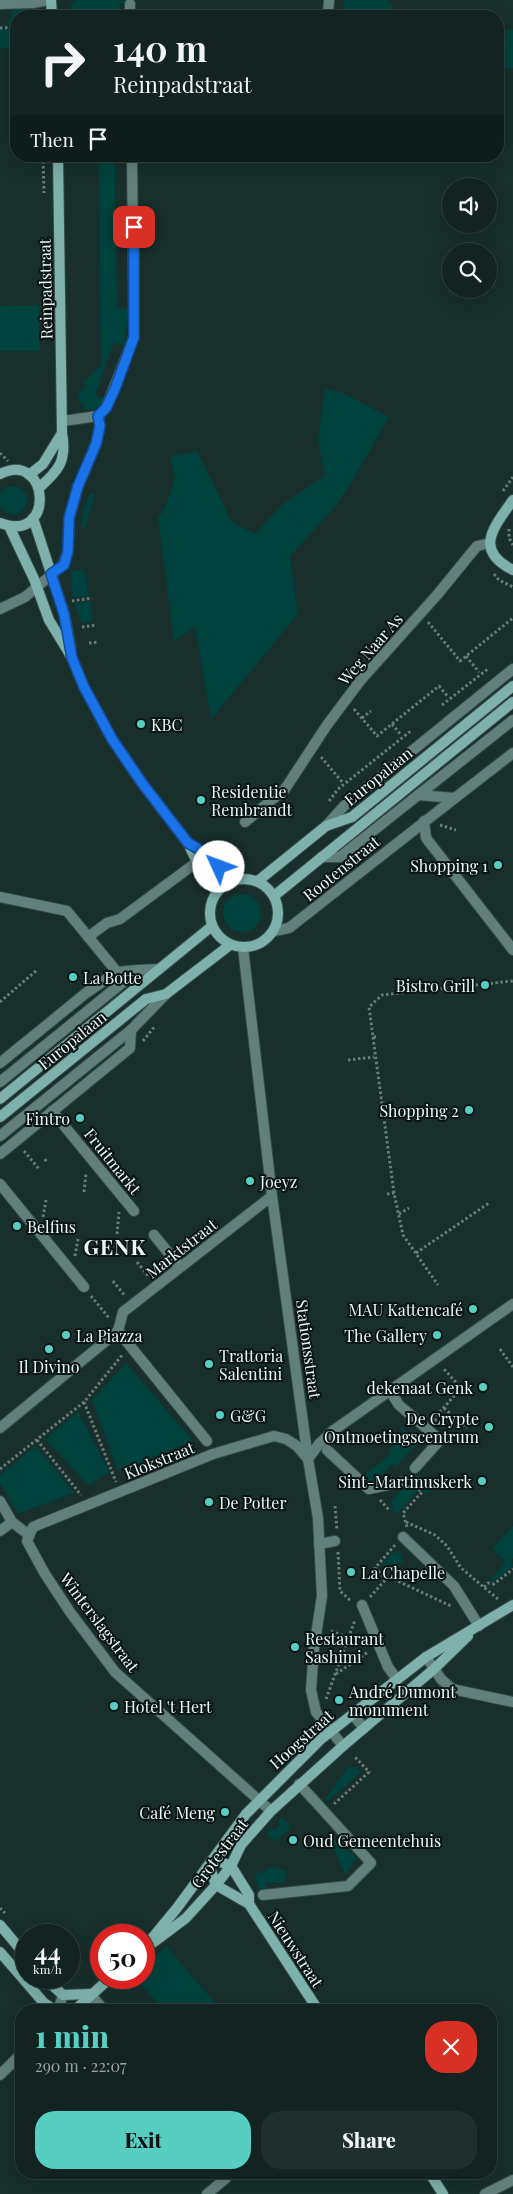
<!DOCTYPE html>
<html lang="en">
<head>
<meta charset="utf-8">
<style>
  :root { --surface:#122321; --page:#1f2f2e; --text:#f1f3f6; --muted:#9ca4a5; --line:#31403f; --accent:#57cec2 }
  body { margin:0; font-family:"Playfair Display",serif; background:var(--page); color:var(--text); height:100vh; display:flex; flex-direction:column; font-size:19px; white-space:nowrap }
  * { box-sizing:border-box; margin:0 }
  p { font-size:16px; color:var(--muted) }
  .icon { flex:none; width:28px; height:28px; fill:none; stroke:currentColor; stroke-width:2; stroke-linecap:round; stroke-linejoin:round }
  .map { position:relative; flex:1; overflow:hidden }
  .side { position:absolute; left:15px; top:2004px; width:482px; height:175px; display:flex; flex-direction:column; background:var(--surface); border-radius:20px; box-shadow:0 5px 20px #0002,0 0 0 1px var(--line) }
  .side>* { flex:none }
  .hud { position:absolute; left:10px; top:10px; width:494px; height:152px; border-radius:20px; box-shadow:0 5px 20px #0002,0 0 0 1px var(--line); background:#122321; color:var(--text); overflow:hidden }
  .controls { position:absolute; left:442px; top:178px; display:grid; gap:10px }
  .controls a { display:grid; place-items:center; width:55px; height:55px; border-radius:50%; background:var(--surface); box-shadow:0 5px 20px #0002,0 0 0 1px var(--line); font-size:25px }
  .speed { position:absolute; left:15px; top:1924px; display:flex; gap:10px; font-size:25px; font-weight:700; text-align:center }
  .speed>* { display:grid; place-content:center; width:65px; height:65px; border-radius:50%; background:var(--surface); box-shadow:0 5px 20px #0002,0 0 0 1px var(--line); line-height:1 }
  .speed small { font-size:12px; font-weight:400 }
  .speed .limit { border:8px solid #d22; background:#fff; color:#111 }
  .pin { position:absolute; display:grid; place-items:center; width:42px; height:42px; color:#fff; margin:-21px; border-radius:10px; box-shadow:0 2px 8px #0006 }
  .me { position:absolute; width:55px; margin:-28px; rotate:313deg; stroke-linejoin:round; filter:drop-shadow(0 0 4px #0008) }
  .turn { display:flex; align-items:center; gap:18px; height:105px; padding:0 20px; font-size:22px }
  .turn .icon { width:65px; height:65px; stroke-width:2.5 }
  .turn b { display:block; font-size:35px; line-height:42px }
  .then { display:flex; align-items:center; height:48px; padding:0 20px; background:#0003; gap:10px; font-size:19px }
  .round { display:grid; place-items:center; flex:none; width:52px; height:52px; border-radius:20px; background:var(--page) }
  .summary { display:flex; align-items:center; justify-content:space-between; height:85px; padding:0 20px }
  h1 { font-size:30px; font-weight:800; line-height:38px; color:var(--accent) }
  .button { display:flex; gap:10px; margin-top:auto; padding:10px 20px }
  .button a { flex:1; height:58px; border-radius:20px; background:var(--accent); color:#111; font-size:20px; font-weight:800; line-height:58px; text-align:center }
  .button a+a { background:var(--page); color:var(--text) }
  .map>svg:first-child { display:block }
</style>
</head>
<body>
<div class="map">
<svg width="513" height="2194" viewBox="0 0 513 2194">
  <rect width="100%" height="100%" fill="#182f2c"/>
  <!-- green -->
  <g fill="#00423d">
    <path d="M78 0H124V3H119V16H71V3Z"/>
    <path d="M344 0H387L399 16H343Z"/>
    <path d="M24 8 29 12 30 16H16V24L0 25 8 23 14 9Z"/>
    <path d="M0 29H16V46L0 49Z"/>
    <rect x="498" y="30" width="15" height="38"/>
    <path d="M99 156H115V214H127L128 239H116L117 308 129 309 124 346 114 342 95 395 105 399C100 409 94 410 83 410L84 405 79 401 78 393 86 387 83 383 101 365Z"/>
    <path d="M39 305 40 351H0V306Z"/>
    <path d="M325 389 343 393 389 417 347 490 333 509 290 556 298 614 211 719 195 627 174 641 158 518 165 508 175 478 170 457 197 451 231 521 255 534 283 504 325 476 318 440Z"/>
    <circle cx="13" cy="500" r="14"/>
    <path d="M90 493 95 494 85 528H81L83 512Z"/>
    <path d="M84 569 89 596 73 598 71 571Z"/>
    <path d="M90 601 93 621 82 623 74 603Z"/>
    <circle cx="242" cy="913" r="19"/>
    <path d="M126 1363 193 1441 118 1471 92 1400Z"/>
    <path d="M78 1412 109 1472 89 1485 45 1439Z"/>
    <path d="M402 1427 415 1439 416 1444 396 1467 392 1464 375 1481 368 1480 364 1475 390 1455 388 1451 399 1439 402 1431 399 1428Z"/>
    <path d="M36 1446 74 1493 18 1514 0 1483V1475Z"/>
    <path d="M419 1475 434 1486 427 1494 420 1488 397 1514 391 1508 393 1505 391 1502 414 1476Z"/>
    <path d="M513 1526V1558L511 1560 513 1566 493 1582 490 1580 506 1562 492 1549Z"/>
    <path d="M394 1552 401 1553 403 1561 396 1568 386 1571 384 1569 383 1563Z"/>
    <path d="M348 1767H356L361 1772 328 1801 325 1799Z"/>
    <path d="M283 1818 291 1827 275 1842 267 1834 269 1828 275 1830 279 1826 278 1820Z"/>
    <path d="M330 1836 357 1858 345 1875 329 1838Z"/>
    <path d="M270 1867 286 1871 284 1883H266L267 1890 259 1891 255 1876 260 1871 263 1873Z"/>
    <path d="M166 1946 221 2010H164L135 1978H144V1966Z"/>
  </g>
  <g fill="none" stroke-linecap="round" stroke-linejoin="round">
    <defs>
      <g id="lane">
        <path d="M418 795 455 798 513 753"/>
        <path d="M326 826 344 806 513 669"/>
        <path d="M321 857H340L513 720"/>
        <path d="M0 1063 86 993 117 972 138 970"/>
        <path d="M0 1082 138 970"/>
        <path d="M0 1136 131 1030"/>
        <path d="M0 1154 130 1048 131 1030"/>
        <path d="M319 1544 335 1541"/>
        <path d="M352 1714 364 1728"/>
        <path d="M299 1784 312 1798"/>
        <path d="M207 2194 225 2179"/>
        <path d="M485 2194 513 2180"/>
      </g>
      <g id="street">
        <path d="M0 4 33 3 49 0"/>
        <path d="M130 4V16"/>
        <path d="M328 16 329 0"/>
        <path d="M63 421 98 416 106 408 134 337 132 156"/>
        <path d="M0 609 25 597 63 565 68 551 69 518 78 487 96 444 100 425 98 416"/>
        <path d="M424 821 426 838 513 950"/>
        <path d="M245 822 285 789 327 725 360 681 437 595 477 546 490 543"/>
        <path d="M0 897 67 911 117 972"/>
        <path d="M274 931 289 928 455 798"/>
        <path d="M88 937 107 923 120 919 197 862"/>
        <path d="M243 948 272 1196 308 1459 318 1518 322 1596 314 1648 311 1690 316 1712 343 1746"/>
        <path d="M138 970 159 969"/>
        <path d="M131 1030 166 994"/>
        <path d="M52 1111 134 1211"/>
        <path d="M0 1184 84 1287"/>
        <path d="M154 1235 180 1267"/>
        <path d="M118 1331 123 1312 272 1196"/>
        <path d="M118 1331 207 1441"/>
        <path d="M390 1391 399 1405 440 1440 415 1468"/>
        <path d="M0 1428 118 1331"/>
        <path d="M327 1450 369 1489 402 1482"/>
        <path d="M308 1459 319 1444 334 1430 513 1304"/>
        <path d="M0 1501 12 1522 29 1535"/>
        <path d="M0 1531 12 1522"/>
        <path d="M403 1537 454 1586 479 1626"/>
        <path d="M362 1605 388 1667 396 1678"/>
        <path d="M426 1657 441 1679 452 1689 513 1702"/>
        <path d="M271 1811 115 1672 70 1612 45 1574 27 1541 33 1527 213 1454 274 1436 286 1439 297 1446 308 1459"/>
        <path d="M263 1895 348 1886 371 1863 312 1798"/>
        <path d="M90 1994 104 2010"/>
        <path d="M58 2010 63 1995"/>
        <path d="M0 2075 21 2054"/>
        <path d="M225 2179 229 2172"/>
      </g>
      <g id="secondary">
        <path d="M51 0 52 16"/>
        <path d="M0 474C50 449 56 545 0 523"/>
        <path d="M29 475 43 464 62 433"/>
        <path d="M39 488C59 470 67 461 62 433L58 156"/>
        <path d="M513 500C494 527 473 550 513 570"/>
        <path d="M33 518 64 613 71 649"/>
        <path d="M9 526 34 579 49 620 72 658 84 687 112 739 142 783 188 843 197 862 217 892"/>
        <path d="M188 843 207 854 231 881"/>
        <circle cx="244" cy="913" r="34"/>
        <path d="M258 881 326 826 352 817 513 686"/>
        <path d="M274 896 513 702"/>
        <path d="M0 1099 212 926"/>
        <path d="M0 1117 146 999 166 994 230 945"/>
        <path d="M213 1859 231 1866 249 1895V1904"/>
        <path d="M209 1865 216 1885 249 1904 318 2010"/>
        <path d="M0 1925 26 1956"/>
        <path d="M154 1942 186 1918 216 1885 231 1866 241 1845 271 1811 343 1746 434 1669 468 1636"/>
        <path d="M144 1948 177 1908 246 1814 321 1739 426 1657 513 1605"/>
        <path d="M0 1952 44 2003 55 2010"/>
        <path d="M44 1978 63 1995 90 1994"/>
        <path d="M75 2010 110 1978"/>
        <path d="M429 2172 443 2194"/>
      </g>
    </defs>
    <!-- lane casing -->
    <use href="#lane" stroke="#364b48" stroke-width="12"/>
    <!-- street casing -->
    <use href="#street" stroke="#364b48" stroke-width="12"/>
    <!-- secondary casing -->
    <use href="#secondary" stroke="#364b48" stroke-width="12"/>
    <!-- path -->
    <g stroke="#687b78" stroke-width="3" stroke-dasharray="2.5 2.5" stroke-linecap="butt">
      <path d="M0 28 16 27"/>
      <path d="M43 156 44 193"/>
      <path d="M0 453 8 461"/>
      <path d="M503 491 513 477"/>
      <path d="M509 529V538L513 545"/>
      <path d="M494 574 499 580 513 587"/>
      <path d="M72 601 92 598"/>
      <path d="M428 622 460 661 513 618"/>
      <path d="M82 627 96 625"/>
      <path d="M89 643 99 642"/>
      <path d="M466 656 479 672"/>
      <path d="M442 705 489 668"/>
      <path d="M354 709 377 736 439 686 448 697"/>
      <path d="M362 718 371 711"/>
      <path d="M392 724 401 735"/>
      <path d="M321 757 343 783"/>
      <path d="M329 801 338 789 412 730"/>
      <path d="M440 825 456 830"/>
      <path d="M451 993V987"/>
      <path d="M0 1002 37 970"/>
      <path d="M373 1037 394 1193 403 1235 438 1285"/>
      <path d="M376 1037H373L369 1007 382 995 513 981"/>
      <path d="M143 1041 155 1026"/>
      <path d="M348 1060 374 1057"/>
      <path d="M24 1151 39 1169"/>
      <path d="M45 1159 47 1163"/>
      <path d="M84 1192 86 1173"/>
      <path d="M387 1194 394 1193"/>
      <path d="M399 1214 409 1208"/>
      <path d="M43 1217 46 1200"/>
      <path d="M117 1234 119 1212"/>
      <path d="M416 1253 489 1203"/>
      <path d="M75 1256 78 1239"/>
      <path d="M137 1262 149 1277"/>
      <path d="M113 1281 125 1296"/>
      <path d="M91 1296 109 1318"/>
      <path d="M500 1349 513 1367"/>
      <path d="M84 1402 116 1482"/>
      <path d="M444 1408 467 1428"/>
      <path d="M435 1421 439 1413 461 1388 443 1368"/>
      <path d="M37 1440 81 1495"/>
      <path d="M0 1469 84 1402 123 1354"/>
      <path d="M380 1500 389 1510"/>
      <path d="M335 1506 337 1531"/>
      <path d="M406 1522 435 1535 447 1546 461 1568 498 1599"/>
      <path d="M407 1527 403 1513 422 1492 413 1485"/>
      <path d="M395 1545 375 1568 386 1579 389 1577 451 1606"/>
      <path d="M338 1552 340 1591 351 1601"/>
      <path d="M484 1587 488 1583 494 1584 513 1569"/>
      <path d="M370 1597 386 1579"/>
      <path d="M331 1631 349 1638"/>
      <path d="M336 1674 368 1652"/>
      <path d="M326 1699 355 1620"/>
      <path d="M334 1804 369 1772 354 1756"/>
      <path d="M0 1908 5 1913"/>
    </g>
    <!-- lane -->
    <use href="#lane" stroke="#61807c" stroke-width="10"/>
    <!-- street -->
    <use href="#street" stroke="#61807c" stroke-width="10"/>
    <!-- secondary -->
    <use href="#secondary" stroke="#7eb1ab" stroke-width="10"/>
  </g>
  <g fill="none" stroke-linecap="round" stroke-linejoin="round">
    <defs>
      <path id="route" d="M134 227V337L115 389 106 408 98 416 100 426 96 444 78 486 69 518 68 551 64 565 51 574 64 614 72 658 84 687 112 739 142 783 188 843 207 854 219 867"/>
    </defs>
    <!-- route casing -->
    <use href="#route" stroke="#114b97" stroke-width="12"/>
    <!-- route -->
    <use href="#route" stroke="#1a73e8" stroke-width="9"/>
  </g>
  <!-- markers -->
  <g fill="#57cec2" stroke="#0b1514" stroke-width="2">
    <circle cx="141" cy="724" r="5"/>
    <circle cx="201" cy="800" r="5"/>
    <circle cx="498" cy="865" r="5"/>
    <circle cx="73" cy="977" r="5"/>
    <circle cx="485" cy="985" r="5"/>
    <circle cx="469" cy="1110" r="5"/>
    <circle cx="80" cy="1118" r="5"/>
    <circle cx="250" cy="1181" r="5"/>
    <circle cx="17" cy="1226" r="5"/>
    <circle cx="473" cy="1309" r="5"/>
    <circle cx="66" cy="1335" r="5"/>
    <circle cx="437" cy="1335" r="5"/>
    <circle cx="49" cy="1349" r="5"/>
    <circle cx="209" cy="1364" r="5"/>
    <circle cx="483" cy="1387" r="5"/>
    <circle cx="220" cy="1415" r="5"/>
    <circle cx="489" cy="1427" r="5"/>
    <circle cx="482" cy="1481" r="5"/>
    <circle cx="209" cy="1502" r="5"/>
    <circle cx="351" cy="1572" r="5"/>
    <circle cx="295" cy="1647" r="5"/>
    <circle cx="339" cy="1700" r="5"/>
    <circle cx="114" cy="1706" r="5"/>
    <circle cx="225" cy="1812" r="5"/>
    <circle cx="293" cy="1840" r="5"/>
  </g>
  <g text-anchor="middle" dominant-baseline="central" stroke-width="4" stroke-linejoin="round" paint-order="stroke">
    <!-- street labels -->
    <g font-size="16" fill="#ebf9f6" stroke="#0b1514">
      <text transform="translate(45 289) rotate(-91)">Reinpadstraat</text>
      <text transform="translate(370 649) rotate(-49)">Weg Naar As</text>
      <text transform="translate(378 776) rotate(-39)">Europalaan</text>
      <text transform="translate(341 868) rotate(-39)">Rootenstraat</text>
      <text transform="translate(72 1040) rotate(-39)">Europalaan</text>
      <text transform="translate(113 1161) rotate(51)">Fruitmarkt</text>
      <text transform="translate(181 1248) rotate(-38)">Marktstraat</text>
      <text transform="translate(309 1349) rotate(82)">Stationsstraat</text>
      <text transform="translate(159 1460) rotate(-22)">Klokstraat</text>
      <text transform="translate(100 1622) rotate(53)">Winterslagstraat</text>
      <text transform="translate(301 1739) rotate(-42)">Hoogstraat</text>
      <text transform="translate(219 1853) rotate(-53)">Grotestraat</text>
      <text transform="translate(296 1949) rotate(57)">Nieuwstraat</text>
    </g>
    <!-- poi labels -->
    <g font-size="16" fill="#ebf9f6" stroke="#0b1514" text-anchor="start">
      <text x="151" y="724">KBC</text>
      <text x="211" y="791">Residentie<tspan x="211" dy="18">Rembrandt</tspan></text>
      <text x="488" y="865" text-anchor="end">Shopping 1</text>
      <text x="83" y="977">La Botte</text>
      <text x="475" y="985" text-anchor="end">Bistro Grill</text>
      <text x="459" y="1110" text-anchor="end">Shopping 2</text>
      <text x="70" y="1118" text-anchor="end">Fintro</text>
      <text x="260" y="1181">Joeyz</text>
      <text x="27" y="1226">Belfius</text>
      <text x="463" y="1309" text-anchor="end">MAU Kattencafé</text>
      <text x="76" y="1335">La Piazza</text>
      <text x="427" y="1335" text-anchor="end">The Gallery</text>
      <text x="219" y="1355">Trattoria<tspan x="219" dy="18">Salentini</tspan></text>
      <text x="49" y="1366" text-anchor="middle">Il Divino</text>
      <text x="473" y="1387" text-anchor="end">dekenaat Genk</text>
      <text x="230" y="1415">G&amp;G</text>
      <text x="479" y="1418" text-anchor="end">De Crypte<tspan x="479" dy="18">Ontmoetingscentrum</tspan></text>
      <text x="472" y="1481" text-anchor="end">Sint-Martinuskerk</text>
      <text x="219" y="1502">De Potter</text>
      <text x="361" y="1572">La Chapelle</text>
      <text x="305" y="1638">Restaurant<tspan x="305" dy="18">Sashimi</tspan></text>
      <text x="349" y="1691">André Dumont<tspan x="349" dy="18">monument</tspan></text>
      <text x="124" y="1706">Hotel 't Hert</text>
      <text x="215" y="1812" text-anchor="end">Café Meng</text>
      <text x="303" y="1840">Oud Gemeentehuis</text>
    </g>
    <!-- district labels -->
    <g font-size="21" font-weight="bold" letter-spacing="1" fill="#ebf9f6" stroke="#0b1514">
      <text x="115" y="1246">GENK</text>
    </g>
  </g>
</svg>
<div class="controls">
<a><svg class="icon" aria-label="sound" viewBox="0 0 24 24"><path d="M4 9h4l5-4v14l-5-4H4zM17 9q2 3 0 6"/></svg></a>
<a><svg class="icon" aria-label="search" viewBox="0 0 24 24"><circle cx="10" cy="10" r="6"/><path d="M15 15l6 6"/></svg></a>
</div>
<div class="speed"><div>44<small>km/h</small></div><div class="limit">50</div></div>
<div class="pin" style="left:134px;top:227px;background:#d93025"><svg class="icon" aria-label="arrive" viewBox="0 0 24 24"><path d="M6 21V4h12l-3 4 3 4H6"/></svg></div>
<svg class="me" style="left:219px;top:867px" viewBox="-20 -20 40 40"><circle r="19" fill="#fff"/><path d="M0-13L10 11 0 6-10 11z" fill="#1a73e8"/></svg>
<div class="hud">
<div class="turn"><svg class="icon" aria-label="right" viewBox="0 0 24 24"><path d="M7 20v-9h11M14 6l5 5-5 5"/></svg><div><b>140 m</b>Reinpadstraat</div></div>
<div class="then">Then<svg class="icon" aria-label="arrive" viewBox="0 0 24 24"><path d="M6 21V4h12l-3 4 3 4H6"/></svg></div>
</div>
<section class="side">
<div class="summary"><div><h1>1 min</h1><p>290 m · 22:07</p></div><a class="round" style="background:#d93025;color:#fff"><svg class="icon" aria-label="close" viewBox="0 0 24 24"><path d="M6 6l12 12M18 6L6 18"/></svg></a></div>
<div class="button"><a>Exit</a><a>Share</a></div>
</section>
</div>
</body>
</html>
